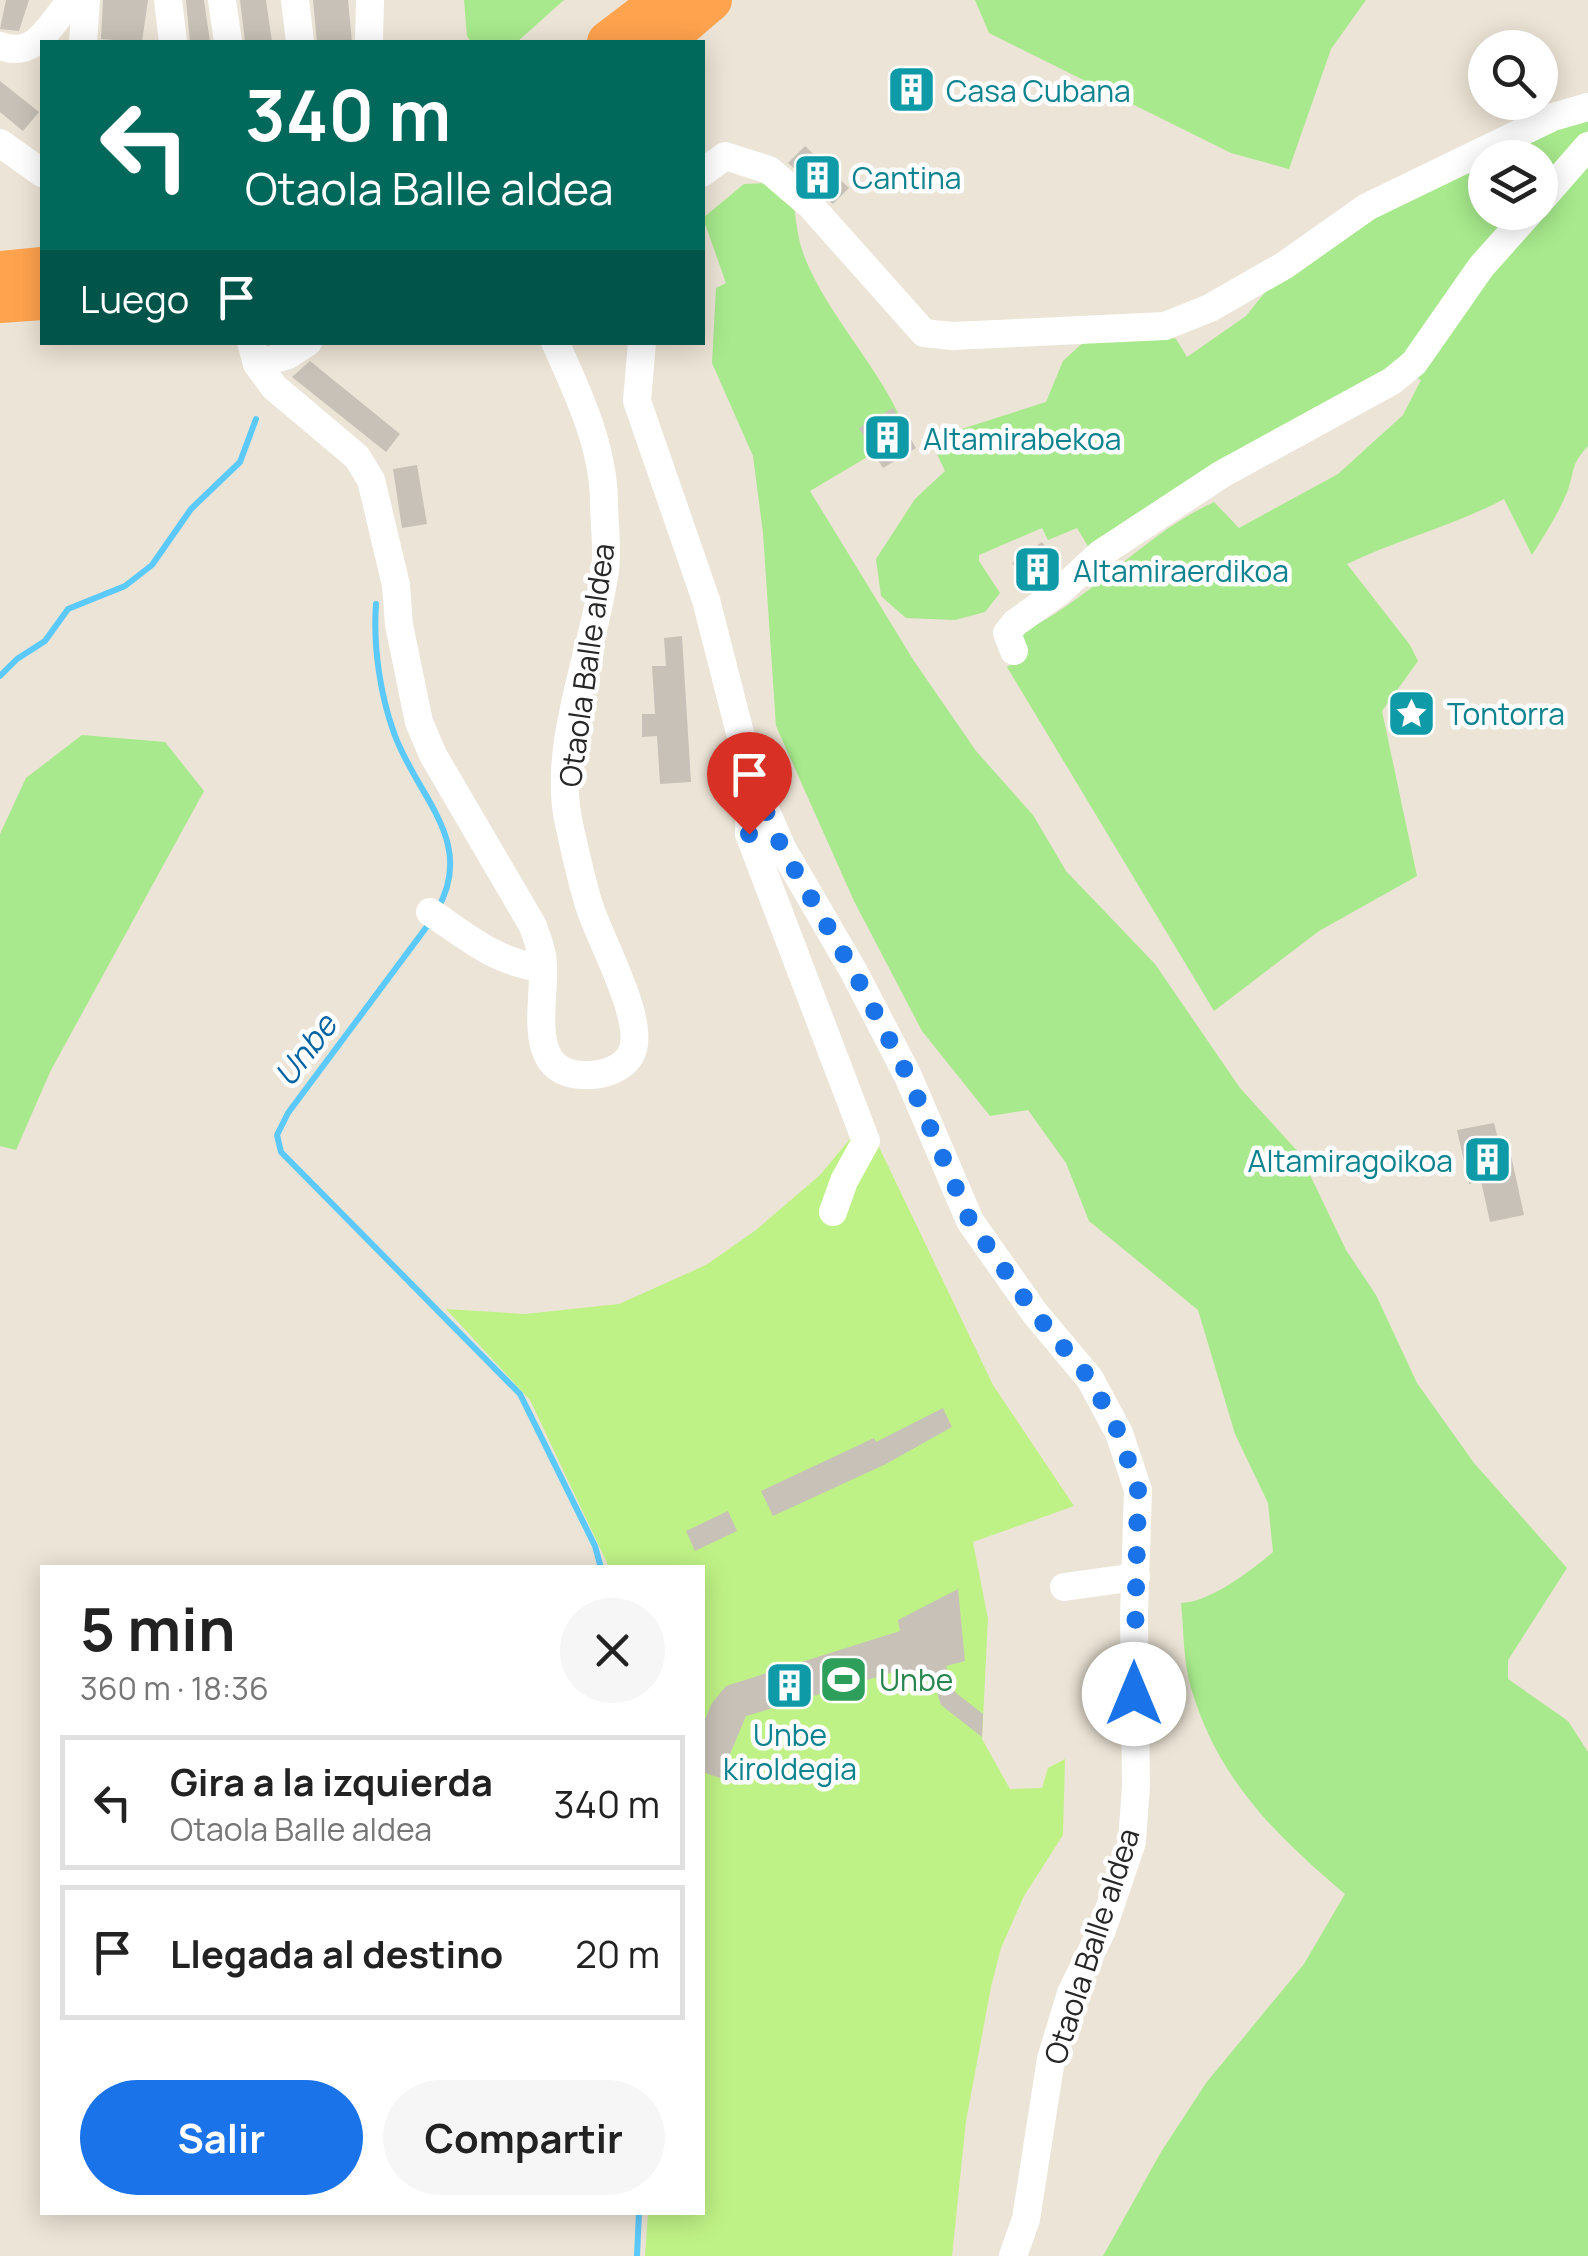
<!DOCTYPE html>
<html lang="es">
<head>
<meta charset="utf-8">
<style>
  :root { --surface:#fff; --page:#f6f6f6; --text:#222; --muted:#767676; --line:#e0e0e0; --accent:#1a73e8 }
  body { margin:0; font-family:Manrope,sans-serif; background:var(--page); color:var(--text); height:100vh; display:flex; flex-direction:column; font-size:38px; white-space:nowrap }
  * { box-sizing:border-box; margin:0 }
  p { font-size:32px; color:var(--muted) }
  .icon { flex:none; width:55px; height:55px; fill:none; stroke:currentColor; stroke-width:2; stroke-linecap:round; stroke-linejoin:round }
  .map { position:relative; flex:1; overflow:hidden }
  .drawer { position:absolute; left:40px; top:1565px; width:665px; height:650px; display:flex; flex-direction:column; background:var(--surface); border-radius:0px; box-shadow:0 5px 25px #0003 }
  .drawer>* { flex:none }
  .top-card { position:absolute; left:40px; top:40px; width:665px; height:305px; border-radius:0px; box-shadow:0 5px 25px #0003; background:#00695c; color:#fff; overflow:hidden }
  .fabs { position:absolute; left:1468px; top:30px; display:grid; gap:20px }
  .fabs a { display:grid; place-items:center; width:90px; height:90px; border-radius:50%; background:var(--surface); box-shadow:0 5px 25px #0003; font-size:50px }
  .pin { position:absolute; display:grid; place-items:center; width:85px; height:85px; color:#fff; margin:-102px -42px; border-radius:50% 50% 50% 0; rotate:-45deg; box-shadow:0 0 10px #0007 }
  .pin .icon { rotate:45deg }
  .me { position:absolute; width:110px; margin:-55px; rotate:0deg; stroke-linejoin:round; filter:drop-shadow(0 0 8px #0008) }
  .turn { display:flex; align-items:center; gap:35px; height:210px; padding:0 40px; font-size:45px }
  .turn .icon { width:130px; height:130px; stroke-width:2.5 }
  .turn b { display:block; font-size:70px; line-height:85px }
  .then { display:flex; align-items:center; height:95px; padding:0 40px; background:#0003; gap:20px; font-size:38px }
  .round { display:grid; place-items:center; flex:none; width:105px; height:105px; border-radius:52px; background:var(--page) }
  .head { display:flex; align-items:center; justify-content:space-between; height:170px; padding:0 40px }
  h1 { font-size:60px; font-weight:700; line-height:75px }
  .cta { display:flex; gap:20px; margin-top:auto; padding:20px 40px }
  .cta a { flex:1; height:115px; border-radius:60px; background:var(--accent); color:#fff; font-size:40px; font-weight:700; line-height:115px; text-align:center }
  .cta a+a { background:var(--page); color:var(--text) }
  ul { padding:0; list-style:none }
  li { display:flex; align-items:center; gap:30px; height:135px; margin:0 20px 15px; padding:0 20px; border:5px solid var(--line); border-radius:0px }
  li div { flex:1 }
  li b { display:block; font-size:38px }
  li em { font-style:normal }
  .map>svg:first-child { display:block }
</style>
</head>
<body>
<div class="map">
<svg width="1588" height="2256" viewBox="0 0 1588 2256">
  <rect width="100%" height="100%" fill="#ece4d6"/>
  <!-- green -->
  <g fill="#a7e98c">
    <path d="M464 0H564L517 42H471L467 36Z"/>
    <path d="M975 0H1366L1331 49 1289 169 1231 153 989 33Z"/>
    <path d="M1588 116V130L1583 138 1540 187V158H1485V212L1518 213 1411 354 1385 374 1173 497 1092 553 1077 528 1048 540 1042 528 979 555V561L1000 593 985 612 955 620 906 618 881 596 876 559 915 499 945 471 930 439 1046 402 1063 361 1090 336 1155 332 1176 339 1187 357 1246 316 1286 266 1368 210 1533 133Z"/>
    <path d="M1588 152V446C1571 464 1575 469 1568 490 1559 513 1545 534 1532 555L1504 499C1454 526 1398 539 1347 564L1410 645 1418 661 1382 711 1417 876 1319 931 1214 1011 1007 667 1025 656 1022 632C1093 599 1142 535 1214 502L1239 528 1338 474 1403 415 1421 380 1415 377 1414 370Z"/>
    <path d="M790 182C796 208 795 234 805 258 826 311 873 361 898 413L863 435 874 453 810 491 914 661 976 751 1033 815 1066 871 1155 964 1240 1088 1300 1154 1346 1250 1376 1295 1417 1383 1474 1463 1567 1568 1508 1660V1679L1568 1721 1588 1752V2256H1103L1161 2152 1206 2083 1304 1964 1345 1894C1274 1834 1218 1779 1191 1688 1183 1662 1184 1630 1181 1603 1209 1603 1251 1571 1273 1552L1268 1503 1235 1434 1198 1310 1089 1221 1066 1163 1028 1110 990 1116 922 1031 854 901 776 726 763 533 753 456 712 363 716 288 726 283 703 218 744 184Z"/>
    <path d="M82 735 165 742 204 791 51 1070 16 1150 0 1146V834L26 778Z"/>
  </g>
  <!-- pitch -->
  <path fill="#bff286" d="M854 1134 879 1147 993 1385 1074 1506 973 1542 988 1619 982 1739 1010 1789 1042 1788 1048 1768 1065 1759 1063 1835 1024 1896 1001 1948 991 1987 966 2121 952 2256H645L648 2213 702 2212V1568L609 1567 530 1400 446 1309 525 1314 619 1304 706 1265 756 1230 820 1175Z"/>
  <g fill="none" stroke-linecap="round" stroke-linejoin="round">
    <!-- stream -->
    <g stroke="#5cc9fb" stroke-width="6">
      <path d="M376 604C373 646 380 694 394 733 416 796 477 841 437 910"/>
      <path d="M0 676 17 659 45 641 68 609 125 586 152 565 191 509 240 462 256 419"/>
      <path d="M431 921 288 1113 277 1135 281 1152 520 1394 595 1546 601 1568"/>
      <path d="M637 2256 639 2212"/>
    </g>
  </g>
  <!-- building -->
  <g fill="#c7c1b7">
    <path d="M6 0H29L19 31 0 29Z"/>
    <path d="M103 0H148L142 42 101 39Z"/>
    <path d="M186 0H204L210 42H190Z"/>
    <path d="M240 0H266L272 42H245Z"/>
    <path d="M313 0H348L352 42H317Z"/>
    <path d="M900 74 927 80 921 107 894 101Z"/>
    <path d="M0 81 39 112 23 131 0 112Z"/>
    <path d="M805 146 849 188 833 204 788 163Z"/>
    <path d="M310 361 400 434 386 452 292 377Z"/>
    <path d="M893 408 916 448 883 468 859 428Z"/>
    <path d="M417 465 427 524 402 528 393 469Z"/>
    <path d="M1042 542 1059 568 1030 591 1012 563Z"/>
    <path d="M682 636 691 782 660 784 657 736 642 737V714H655L652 666H666L664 638Z"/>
    <path d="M1494 1123 1498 1139 1507 1137 1524 1215 1490 1222 1481 1181 1469 1184 1457 1130Z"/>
    <path d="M943 1408 952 1427 886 1464 773 1516 761 1491 874 1438 876 1442Z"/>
    <path d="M728 1511 737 1531 695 1551 686 1531Z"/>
    <path d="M958 1589 965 1661 946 1666 956 1693 983 1714 982 1737 941 1705 934 1683 894 1672 746 1716 720 1778 702 1772V1726L712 1703 726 1686 900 1631 898 1620Z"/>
  </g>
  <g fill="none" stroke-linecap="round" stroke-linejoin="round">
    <!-- minor -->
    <g stroke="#fff" stroke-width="28">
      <path d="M168 0 173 42"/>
      <path d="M222 0 228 42"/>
      <path d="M295 0 300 42"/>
      <path d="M83 42 86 0"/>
      <path d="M369 42 370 0"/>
      <path d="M0 46C38 60 51 21 72 0"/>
      <path d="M0 143 42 173"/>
      <path d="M702 173 725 156 769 170 810 205 924 333 952 336 1165 326 1210 308 1285 265 1367 207 1553 117 1588 107"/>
      <path d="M1540 201 1588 146"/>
      <path d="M251 342 257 364 274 387 357 457 371 480 396 585 399 625 419 722 433 755 533 926C536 935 540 945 542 955 549 992 520 1073 583 1075 602 1076 627 1069 633 1049 643 1016 600 940 589 905 581 879 575 851 569 824 551 745 595 647 605 570 608 548 604 523 604 501 603 445 578 393 555 342"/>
      <path d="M642 342 637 401 706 600 751 776 782 848 854 972 908 1076 970 1221 1034 1312 1090 1379 1119 1433 1138 1490 1134 1615 1136 1786 1132 1842 1102 1930 1071 1993 1051 2059 1026 2219 1013 2256"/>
      <path d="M257 364 288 355 308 342"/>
      <path d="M1014 651 1007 633 1015 623 1060 591 1100 554 1222 474 1392 381 1414 363 1481 267 1530 212"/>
      <path d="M750 787 749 834 866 1141 844 1181 833 1212"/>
      <path d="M430 912C469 938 495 962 542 968"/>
      <path d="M1064 1587 1136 1577"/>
    </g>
    <!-- highway -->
    <g stroke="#ffa34e" stroke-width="42">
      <path d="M608 42 663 0"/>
      <path d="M662 42 711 0"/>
      <path d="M0 272 42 268"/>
      <path d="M0 302 42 299"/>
    </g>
  </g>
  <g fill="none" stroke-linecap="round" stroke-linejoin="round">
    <!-- route -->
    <path stroke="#1a73e8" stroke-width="18" stroke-dasharray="0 32.4" d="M749 834 751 776 782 848 854 972 908 1076 970 1221 1034 1312 1090 1379 1119 1433 1138 1490 1134 1694"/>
  </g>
  <!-- icons -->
  <defs>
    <symbol id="building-square" viewBox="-11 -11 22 22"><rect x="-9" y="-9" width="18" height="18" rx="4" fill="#0f9aa8" stroke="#fff"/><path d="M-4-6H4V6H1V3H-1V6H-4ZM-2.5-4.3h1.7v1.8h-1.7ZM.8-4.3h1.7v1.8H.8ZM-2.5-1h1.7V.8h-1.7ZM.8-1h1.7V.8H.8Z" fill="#fff"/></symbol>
    <symbol id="sight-square" viewBox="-11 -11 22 22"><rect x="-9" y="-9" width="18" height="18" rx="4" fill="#0f9aa8" stroke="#fff"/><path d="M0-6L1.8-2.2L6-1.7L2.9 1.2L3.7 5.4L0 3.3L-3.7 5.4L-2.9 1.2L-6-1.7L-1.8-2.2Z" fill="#fff"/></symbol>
    <symbol id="stadium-square" viewBox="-11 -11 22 22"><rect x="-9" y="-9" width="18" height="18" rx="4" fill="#2e9e5b" stroke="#fff"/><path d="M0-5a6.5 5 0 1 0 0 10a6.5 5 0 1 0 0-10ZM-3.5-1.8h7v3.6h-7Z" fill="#fff"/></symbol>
  </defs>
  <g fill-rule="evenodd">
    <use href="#building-square" x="884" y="62" width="55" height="55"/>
    <use href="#building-square" x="790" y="150" width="55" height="55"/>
    <use href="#building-square" x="860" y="410" width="55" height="55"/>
    <use href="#building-square" x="1010" y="542" width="55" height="55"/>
    <use href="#sight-square" x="1384" y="686" width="55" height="55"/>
    <use href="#building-square" x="1460" y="1132" width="55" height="55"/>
    <use href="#stadium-square" x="816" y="1652" width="55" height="55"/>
    <use href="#building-square" x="762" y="1658" width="55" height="55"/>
  </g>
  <g text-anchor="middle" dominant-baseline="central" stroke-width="9" stroke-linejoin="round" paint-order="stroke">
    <!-- culture labels -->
    <g font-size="30" fill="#0d838f" stroke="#fff" text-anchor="start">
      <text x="946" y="90">Casa Cubana</text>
      <text x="852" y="177">Cantina</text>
      <text x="923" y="438">Altamirabekoa</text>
      <text x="1073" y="570">Altamiraerdikoa</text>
      <text x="1447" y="713">Tontorra</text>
      <text x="1453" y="1160" text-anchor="end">Altamiragoikoa</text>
      <text x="790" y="1734" text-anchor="middle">Unbe<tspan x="790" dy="34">kiroldegia</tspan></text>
    </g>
    <!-- street labels -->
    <g font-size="30" fill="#272727" stroke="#fff">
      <text transform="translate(586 665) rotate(-82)">Otaola Balle aldea</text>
      <text transform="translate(1091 1946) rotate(-72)">Otaola Balle aldea</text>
    </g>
    <!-- leisure labels -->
    <g font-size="30" fill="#27864d" stroke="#fff" text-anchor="start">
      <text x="879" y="1679">Unbe</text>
    </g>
    <!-- water labels -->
    <g font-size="32" font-style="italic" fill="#0063a2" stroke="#fff">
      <text transform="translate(305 1050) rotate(-53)">Unbe</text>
    </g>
  </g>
</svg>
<div class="fabs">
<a><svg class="icon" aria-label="search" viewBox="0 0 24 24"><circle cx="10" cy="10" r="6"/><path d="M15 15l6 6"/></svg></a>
<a><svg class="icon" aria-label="layers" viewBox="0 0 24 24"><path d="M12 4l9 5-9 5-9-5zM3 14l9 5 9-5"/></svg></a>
</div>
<div class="pin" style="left:749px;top:834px;background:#d93025"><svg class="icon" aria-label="arrive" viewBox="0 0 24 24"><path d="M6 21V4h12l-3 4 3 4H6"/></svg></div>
<svg class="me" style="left:1134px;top:1694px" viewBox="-20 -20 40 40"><circle r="19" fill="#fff"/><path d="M0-13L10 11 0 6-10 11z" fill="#1a73e8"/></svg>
<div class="top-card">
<div class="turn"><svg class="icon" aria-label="left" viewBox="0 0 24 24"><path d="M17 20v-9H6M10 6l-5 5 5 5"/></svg><div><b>340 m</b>Otaola Balle aldea</div></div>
<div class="then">Luego<svg class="icon" aria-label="arrive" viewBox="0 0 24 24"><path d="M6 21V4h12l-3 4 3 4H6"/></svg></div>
</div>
<section class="drawer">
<div class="head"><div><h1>5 min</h1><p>360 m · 18:36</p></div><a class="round"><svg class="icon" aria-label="close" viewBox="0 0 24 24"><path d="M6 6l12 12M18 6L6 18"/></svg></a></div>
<ul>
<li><svg class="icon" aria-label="left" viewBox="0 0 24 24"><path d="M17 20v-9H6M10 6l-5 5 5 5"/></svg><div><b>Gira a la izquierda</b><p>Otaola Balle aldea</p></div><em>340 m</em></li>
<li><svg class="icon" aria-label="arrive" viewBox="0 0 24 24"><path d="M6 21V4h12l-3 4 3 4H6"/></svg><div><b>Llegada al destino</b></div><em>20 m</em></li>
</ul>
<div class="cta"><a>Salir</a><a>Compartir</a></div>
</section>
</div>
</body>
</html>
